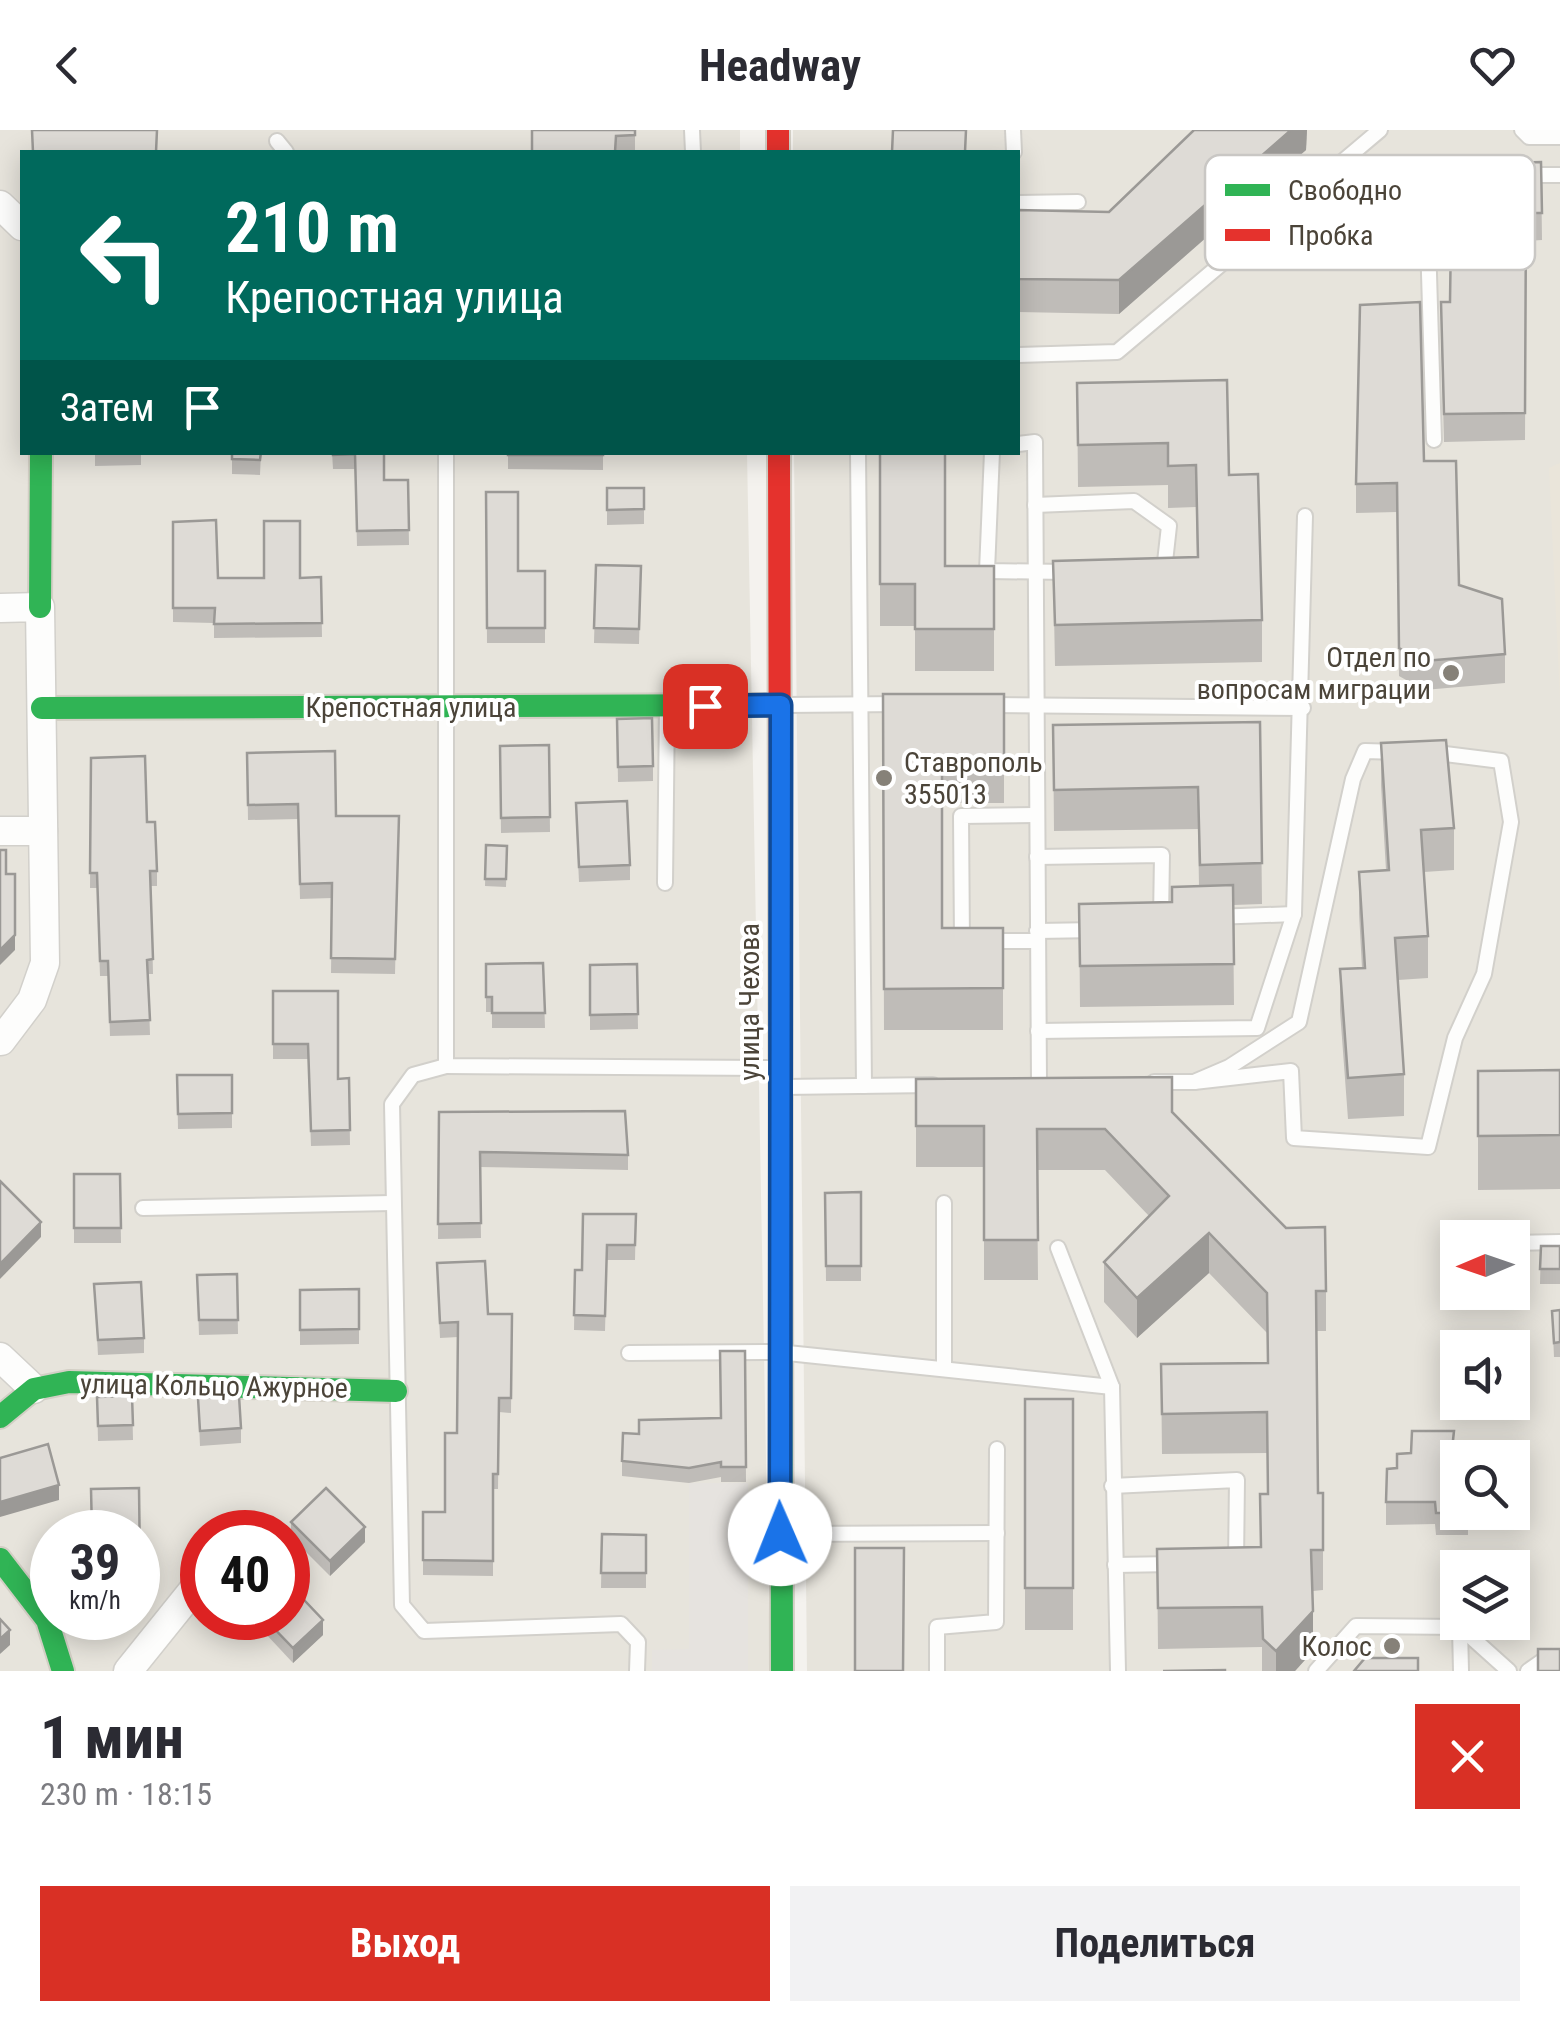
<!DOCTYPE html>
<html lang="ru">
<head>
<meta charset="utf-8">
<style>
  :root { --surface:#fff; --page:#f2f2f3; --text:#2b2b33; --muted:#7c7c81; --accent:#d93025 }
  body { margin:0; font-family:"Roboto Condensed",sans-serif; background:var(--page); color:var(--text); height:100vh; display:flex; flex-direction:column; font-size:38px; white-space:nowrap }
  * { box-sizing:border-box; margin:0 }
  p { font-size:32px; color:var(--muted) }
  .icon { flex:none; width:55px; height:55px; fill:none; stroke:currentColor; stroke-width:2; stroke-linecap:round; stroke-linejoin:round }
  .map { position:relative; height:1541px; overflow:hidden }
  .panel { display:flex; flex-direction:column; background:var(--surface); flex:1 }
  .panel>* { flex:none }
  .top-card { position:absolute; left:20px; top:20px; width:1000px; height:305px; border-radius:0px; box-shadow:0 5px 25px #0003; background:#00695c; color:#fff; overflow:hidden }
  .needle { width:65px; rotate:268deg }
  .fabs { position:absolute; left:1440px; top:1090px; display:grid; gap:20px }
  .fabs a { display:grid; place-items:center; width:90px; height:90px; border-radius:0px; background:var(--surface); box-shadow:0 5px 25px #0003; font-size:50px }
  .speed { position:absolute; left:30px; top:1380px; display:flex; gap:20px; font-size:50px; font-weight:700; text-align:center }
  .speed>* { display:grid; place-content:center; width:130px; height:130px; border-radius:50%; background:var(--surface); box-shadow:0 5px 25px #0003; line-height:1 }
  .speed small { font-size:25px; font-weight:400 }
  .speed .limit { border:15px solid #d22; background:#fff; color:#111 }
  .pin { position:absolute; display:grid; place-items:center; width:85px; height:85px; color:#fff; margin:-42px; border-radius:20px; box-shadow:0 5px 15px #0006 }
  .me { position:absolute; width:110px; margin:-55px; rotate:359deg; stroke-linejoin:round; filter:drop-shadow(0 0 8px #0008) }
  .turn { display:flex; align-items:center; gap:35px; height:210px; padding:0 40px; font-size:45px }
  .turn .icon { width:130px; height:130px; stroke-width:2.5 }
  .turn b { display:block; font-size:70px; line-height:85px }
  .then { display:flex; align-items:center; height:95px; padding:0 40px; background:#0003; gap:20px; font-size:38px }
  .round { display:grid; place-items:center; flex:none; width:105px; height:105px; border-radius:0px; background:var(--page) }
  .overview { display:flex; align-items:center; justify-content:space-between; height:170px; padding:0 40px }
  h1 { font-size:60px; font-weight:700; line-height:75px }
  .action { display:flex; gap:20px; margin-top:auto; padding:20px 40px }
  .action a { flex:1; height:115px; border-radius:0px; background:var(--accent); color:#fff; font-size:40px; font-weight:700; line-height:115px; text-align:center }
  .action a+a { background:var(--page); color:var(--text) }
  header { display:flex; justify-content:space-between; align-items:center; height:130px; padding:0 40px; background:var(--surface); font-size:45px; font-weight:700 }
  .map>svg:first-child { display:block }
</style>
</head>
<body>
<header><svg class="icon" aria-label="back" viewBox="0 0 24 24"><path d="M15 5l-7 7 7 7"/></svg>Headway<svg class="icon" aria-label="heart" viewBox="0 0 24 24"><path d="M12 20l-8-8c-3-5 5-10 8-4 3-6 11-1 8 4z"/></svg></header>
<div class="map">
<svg width="1560" height="1541" viewBox="0 0 1560 1541">
  <rect width="100%" height="100%" fill="#f4f2ee"/>
  <!-- residential -->
  <g fill="#e7e4dc" fill-rule="evenodd">
    <path d="M0 0H740V22H22V322L747 323 770 1541H0ZM52 1402H138V1488H52ZM202 1402H288V1488H202Z"/>
    <path d="M793 0H1560V1541H807L794 323 1018 322V22H793ZM1458 1108H1512V1162H1458ZM1458 1218H1512V1272H1458ZM1458 1328H1512V1382H1458ZM1458 1438H1512V1492H1458Z"/>
  </g>
  <!-- education -->
  <path fill="#eae5da" d="M1560 333V569L1549 338Z"/>
  <!-- parking -->
  <path fill="#e6e3df" d="M689 1353H748V1541H652V1520L689 1519Z"/>
  <g fill="none" stroke-linecap="round" stroke-linejoin="round">
    <defs>
      <g id="lane">
        <path d="M692 0 693 22"/>
        <path d="M1013 0 1014 22"/>
        <path d="M1522 0 1529 7H1560"/>
        <path d="M277 11 286 22"/>
        <path d="M1526 45H1560"/>
        <path d="M1018 73 1078 72"/>
        <path d="M1018 225 1117 222 1380 0"/>
        <path d="M1434 310 1426 44 1469 45"/>
        <path d="M1018 314 1035 312 1039 952"/>
        <path d="M446 322V936L777 938"/>
        <path d="M858 322 864 956"/>
        <path d="M992 322 987 441 1068 442"/>
        <path d="M1035 375 1134 371 1169 396 1164 441"/>
        <path d="M784 575 903 574"/>
        <path d="M989 575 1303 578"/>
        <path d="M1037 727 1162 725 1161 788"/>
        <path d="M665 753 667 576"/>
        <path d="M1215 787 1294 784"/>
        <path d="M1037 801 1098 800"/>
        <path d="M989 811H1038"/>
        <path d="M967 812H962L961 686 1035 685"/>
        <path d="M1038 901 1257 898 1294 784 1305 386"/>
        <path d="M446 936 413 945 392 974 402 1475 424 1501 621 1494 638 1512 637 1541"/>
        <path d="M1154 952H1194L1229 937 1299 892 1353 649 1365 621 1398 622"/>
        <path d="M1194 952 1291 941 1294 1008 1428 1017 1455 908 1484 844 1511 692 1501 631 1429 622"/>
        <path d="M784 957 933 955"/>
        <path d="M944 1073V1236"/>
        <path d="M143 1078 392 1073"/>
        <path d="M1512 1113 1560 1112"/>
        <path d="M1058 1118 1112 1257 1118 1541"/>
        <path d="M629 1223 778 1222 1112 1257"/>
        <path d="M1112 1356 1237 1350 1236 1432"/>
        <path d="M786 1404 997 1403"/>
        <path d="M1115 1435 1174 1434"/>
        <path d="M1460 1497 1509 1541"/>
        <path d="M937 1541V1497L996 1492 997 1319"/>
        <path d="M1316 1541 1356 1496 1460 1497 1461 1541"/>
        <path d="M1528 1541 1548 1527H1560"/>
      </g>
      <g id="street">
        <path d="M0 75 22 96"/>
        <path d="M0 478 40 477 45 833 32 870 1 911"/>
        <path d="M0 701H43"/>
        <path d="M0 1227 34 1259"/>
        <path d="M128 1541 202 1449"/>
      </g>
      <g id="fast">
        <path d="M40 477 41 322"/>
        <path d="M42 578 781 575"/>
        <path d="M780 724 782 1541"/>
        <path d="M0 1287 34 1259 69 1252 396 1261"/>
        <path d="M0 1429 47 1490 63 1541"/>
      </g>
      <g id="jam">
        <path d="M778 0V22"/>
        <path d="M779 322 780 724"/>
      </g>
    </defs>
    <!-- lane casing -->
    <use href="#lane" stroke="#d2d0cb" stroke-width="18"/>
    <!-- street casing -->
    <use href="#street" stroke="#d2d0cb" stroke-width="31"/>
    <!-- fast casing -->
    <use href="#fast" stroke="#d3cfc5" stroke-width="26"/>
    <!-- jam casing -->
    <use href="#jam" stroke="#d3cfc5" stroke-width="26"/>
    <!-- lane -->
    <use href="#lane" stroke="#fdfdfc" stroke-width="14"/>
    <!-- street -->
    <use href="#street" stroke="#fdfdfc" stroke-width="28"/>
    <!-- fast -->
    <use href="#fast" stroke="#30b455" stroke-width="22"/>
    <!-- jam -->
    <use href="#jam" stroke="#e5322d" stroke-width="22"/>
  </g>
  <!-- wall -->
  <g fill="#bfbcb8">
    <path d="M635 0V22H532Z"/>
    <path d="M1194 0H1307L1306 20 1119 184 1018 182V80L1109 82Z"/>
    <path d="M1541 32 1542 110 1526 111 1525 310 1444 312 1441 200 1450 172Z"/>
    <path d="M1077 253 1229 345 1262 490V532L1055 536 1053 431 1197 427 1196 377 1168 378V355L1078 357Z"/>
    <path d="M95 322H141V335L95 336Z"/>
    <path d="M232 322H261L260 345 232 344Z"/>
    <path d="M332 322H384V350H408L409 415 357 416 355 339H333Z"/>
    <path d="M508 322H603V340L508 339Z"/>
    <path d="M880 322 945 436H994V541H915V496H880Z"/>
    <path d="M1424 331 1459 455 1505 524V553L1424 560 1399 546 1397 382 1356 383V354Z"/>
    <path d="M607 358H644V394L607 395Z"/>
    <path d="M486 362 518 441H545V513H487Z"/>
    <path d="M173 392 218 448 321 447 322 507 214 508V493L173 492Z"/>
    <path d="M596 435 641 436 639 514 594 513Z"/>
    <path d="M883 564H1004V673H942V798H1003V900H884Z"/>
    <path d="M617 589 653 636V651L618 652Z"/>
    <path d="M1260 592 1262 774 1233 775 1234 875 1080 877 1079 774 1172 772 1199 756 1198 699 1054 701 1053 595Z"/>
    <path d="M1381 613 1454 698V740L1424 742 1428 806V848L1398 850 1404 944V986L1348 989 1340 881V839L1362 838 1359 783V742L1386 740 1381 655Z"/>
    <path d="M549 615 550 702 501 703 500 616Z"/>
    <path d="M247 623 336 686H399L395 844 331 843 332 768 300 769 298 689 248 690Z"/>
    <path d="M91 628 157 741V756H151L153 844H148L150 905 110 906 108 846H100L97 758H90Z"/>
    <path d="M576 688 630 735V750L579 752Z"/>
    <path d="M486 715 507 716 506 757 485 756Z"/>
    <path d="M543 833 545 898H492V882H486V834Z"/>
    <path d="M637 834 638 899 590 900V835Z"/>
    <path d="M273 861 338 949 349 948 350 1015 311 1016 308 929H273Z"/>
    <path d="M1560 940V1059L1478 1060V941Z"/>
    <path d="M177 945H232V998L178 999Z"/>
    <path d="M916 949 1172 982 1326 1161V1201H1316L1318 1363H1323V1460L1313 1461V1521L1295 1541H1262V1517L1158 1519 1157 1419 1260 1417 1267 1364V1323L1162 1324 1161 1234 1267 1233V1203L1209 1143 1137 1208 1104 1172V1132L1149 1086 1105 1040H1037L1038 1150H984V1037H916Z"/>
    <path d="M439 982 628 1025V1040L480 1037 481 1108 438 1109Z"/>
    <path d="M74 1044H120L121 1113H74Z"/>
    <path d="M861 1062V1151H826L825 1063Z"/>
    <path d="M636 1084 635 1130H607L605 1201 574 1200 575 1140H582Z"/>
    <path d="M1541 1116H1560V1154H1540Z"/>
    <path d="M237 1144 238 1204 199 1205 197 1145Z"/>
    <path d="M437 1148 488 1184H512L511 1283 499 1282 498 1359H493V1446L423 1445V1382H445L457 1303 458 1207 440 1208Z"/>
    <path d="M94 1154 144 1208V1223L98 1225Z"/>
    <path d="M359 1159V1214L300 1215V1160Z"/>
    <path d="M1560 1180V1227H1554L1552 1181Z"/>
    <path d="M745 1221 746 1352H721V1347L689 1353 622 1346V1331L720 1288Z"/>
    <path d="M132 1266 133 1310 98 1311 97 1267Z"/>
    <path d="M198 1268 241 1298V1313L200 1316Z"/>
    <rect x="1025" y="1269" width="48" height="231"/>
    <path d="M1454 1323 1453 1329 1468 1382V1405H1436L1435 1394 1386 1395V1372L1397 1338Z"/>
    <path d="M139 1358 140 1449H138V1402Z"/>
    <path d="M291 1392 365 1412 330 1446 291 1407Z"/>
    <path d="M602 1404 646 1405V1458H601Z"/>
    <path d="M251 1488H288L323 1505 293 1533Z"/>
  </g>
  <!-- shaded-wall -->
  <g fill="#9b9996">
    <path d="M1291 0H1307L1306 20 1119 184V150Z"/>
    <path d="M15 805V820L0 835V820Z"/>
    <path d="M41 1092V1107L0 1149V1134Z"/>
    <path d="M1209 1103V1143L1137 1208V1168Z"/>
    <path d="M59 1355V1370L0 1387V1372Z"/>
    <path d="M365 1397V1412L330 1446V1431Z"/>
    <path d="M1313 1481V1521L1295 1541H1276V1521Z"/>
    <path d="M323 1490V1505L293 1533V1518Z"/>
    <path d="M10 1500V1515L0 1524V1509Z"/>
  </g>
  <!-- building -->
  <g fill="#dedbd6" stroke="#9b9996" stroke-width="2.5">
    <path d="M32 0H157L156 22H33Z"/>
    <path d="M532 0H635V5L616 6 615 22H532Z"/>
    <path d="M893 0H966L965 22H892Z"/>
    <path d="M1194 0H1291L1119 150 1018 149V80L1109 82Z"/>
    <path d="M1541 32 1542 83H1526L1525 283 1444 284 1441 172H1450L1452 34Z"/>
    <path d="M1420 172 1424 331H1456L1459 455 1502 469 1505 524 1424 531 1399 518 1397 353 1356 354 1360 175Z"/>
    <path d="M1227 250 1229 345 1258 344 1262 490 1055 495 1053 431 1198 427 1196 335 1168 336V313L1078 315 1077 253Z"/>
    <path d="M232 322H261L260 330 232 329Z"/>
    <path d="M333 322H384V350H408L409 400 357 401 355 324 333 325Z"/>
    <rect x="508" y="322" width="95" height="3"/>
    <path d="M880 322H945V436H994V499H915V454H880Z"/>
    <path d="M607 358H644V379L607 380Z"/>
    <path d="M486 362H518V441H545V498H487Z"/>
    <path d="M216 390 218 448H264V391H300V448L321 447 322 493 214 494 215 478H173V392Z"/>
    <path d="M596 435 641 436 639 499 594 498Z"/>
    <path d="M883 564H1004V631H942V798H1003V858L884 859Z"/>
    <path d="M652 588 653 636 618 637 617 589Z"/>
    <path d="M1260 592 1262 733 1200 735 1198 657 1054 660 1053 595Z"/>
    <path d="M1446 610 1454 698 1421 700 1428 806 1395 808 1404 944 1348 948 1340 839 1365 838 1359 742 1389 740 1381 613Z"/>
    <path d="M549 615 550 687 501 688 500 616Z"/>
    <path d="M335 621 336 686H399L395 829 331 828 332 753 300 754 298 674 248 675 247 623Z"/>
    <path d="M145 626 147 692H155L157 741H150L153 829 147 830 150 890 110 892 108 831H100L97 743H90L91 628Z"/>
    <path d="M627 671 630 735 579 737 576 673Z"/>
    <path d="M486 715 507 716 506 749H485Z"/>
    <path d="M0 720H6V744H15V805L0 820Z"/>
    <path d="M1233 755 1234 834 1080 836 1079 774 1172 772V757Z"/>
    <path d="M543 833 545 883H492V867H486V834Z"/>
    <path d="M637 834 638 884 590 885V835Z"/>
    <path d="M273 861H338V949L349 948 350 1000 311 1001 308 914H273Z"/>
    <path d="M1560 940V1005L1478 1006V941Z"/>
    <path d="M177 945H232V983L178 984Z"/>
    <path d="M1172 947V982L1286 1098 1325 1097 1326 1161H1316L1318 1363H1323V1420H1311L1313 1481 1276 1521 1263 1509 1262 1477 1158 1478 1157 1419 1261 1417 1260 1364H1268L1267 1282 1162 1284 1161 1234 1268 1233 1267 1163 1209 1103 1137 1168 1104 1132 1169 1066 1105 999H1037L1038 1110H984V996H916V949Z"/>
    <path d="M625 981 628 1025 480 1022 481 1093 438 1094 439 982Z"/>
    <path d="M74 1044H120L121 1098H74Z"/>
    <path d="M0 1051 41 1092 0 1134Z"/>
    <path d="M861 1062V1136H826L825 1063Z"/>
    <path d="M583 1084H636L635 1115H607L605 1186 574 1185 575 1140H582Z"/>
    <path d="M1541 1116H1560V1139H1540Z"/>
    <path d="M485 1131 488 1184H512L511 1268H499L498 1344H493V1431L423 1430V1382H445V1303H457L458 1192 440 1193 437 1133Z"/>
    <path d="M237 1144 238 1190H199L197 1145Z"/>
    <path d="M141 1152 144 1208 98 1210 94 1154Z"/>
    <path d="M359 1159V1199L300 1200V1160Z"/>
    <path d="M1560 1180V1212L1554 1213 1552 1181Z"/>
    <path d="M720 1221H745L746 1337H721V1332L689 1338 622 1331 623 1303 639 1304V1290L721 1288Z"/>
    <path d="M132 1266 133 1295 98 1296 97 1267Z"/>
    <path d="M239 1266 241 1298 200 1301 198 1268Z"/>
    <rect x="1025" y="1269" width="48" height="189"/>
    <path d="M1412 1301H1454L1451 1329H1458V1382L1468 1383H1436L1435 1372H1386L1387 1339 1397 1338V1324L1411 1323Z"/>
    <path d="M48 1314 59 1355 0 1372V1328Z"/>
    <path d="M139 1358 140 1434H138V1402H92L91 1359Z"/>
    <path d="M326 1358 365 1397 330 1431 291 1392Z"/>
    <path d="M602 1404 646 1405V1443H601Z"/>
    <path d="M855 1418H904L903 1541H855Z"/>
    <path d="M288 1453 323 1490 293 1518 264 1488H288Z"/>
    <path d="M0 1489 10 1500 0 1509Z"/>
    <rect x="1538" y="1519" width="22" height="22"/>
    <path d="M1365 1528H1418V1541H1354Z"/>
    <path d="M1225 1540V1541H1163Z"/>
  </g>
  <g fill="none" stroke-linecap="round" stroke-linejoin="round">
    <defs>
      <path id="route" d="M705 576 781 575 780 1404"/>
    </defs>
    <!-- route casing -->
    <use href="#route" stroke="#114b97" stroke-width="25"/>
    <!-- route -->
    <use href="#route" stroke="#1a73e8" stroke-width="18"/>
  </g>
  <!-- markers -->
  <g fill="#868178" stroke="#fff" stroke-width="4">
    <circle cx="1451" cy="543" r="10"/>
    <circle cx="884" cy="648" r="10"/>
    <circle cx="1392" cy="1516" r="10"/>
  </g>
  <g text-anchor="middle" dominant-baseline="central" stroke-width="8" stroke-linejoin="round" paint-order="stroke">
    <!-- poi labels -->
    <g font-size="28" fill="#4b4439" stroke="#fff" text-anchor="end">
      <text x="1431" y="527">Отдел по<tspan x="1431" dy="32">вопросам миграции</tspan></text>
      <text x="904" y="632" text-anchor="start">Ставрополь<tspan x="904" dy="32">355013</tspan></text>
      <text x="1372" y="1516">Колос</text>
    </g>
    <!-- street labels -->
    <g font-size="28" fill="#4b4439" stroke="#fff">
      <text x="411" y="577">Крепостная улица</text>
      <text transform="translate(749 872) rotate(-90)">улица Чехова</text>
      <text transform="translate(214 1256) rotate(1)">улица Кольцо Ажурное</text>
    </g>
  </g>
  <!-- legend -->
  <rect x="1205" y="25" width="330" height="115" rx="15" fill="#fff" stroke="#c9c7c4" stroke-width="2.5"/>
  <rect x="1225" y="54" width="45" height="12" fill="#30b455"/>
  <rect x="1225" y="99" width="45" height="12" fill="#e5322d"/>
  <g font-size="28" fill="#4b4439">
    <text x="1288" y="70">Свободно</text>
    <text x="1288" y="115">Пробка</text>
  </g>
</svg>
<div class="fabs">
<a><svg class="needle" viewBox="-14 -14 28 28"><path d="M0-13l5 13h-10z" fill="#e53935"/><path d="M0 13l5-13h-10z" fill="#7c7c81"/></svg></a>
<a><svg class="icon" aria-label="sound" viewBox="0 0 24 24"><path d="M4 9h4l5-4v14l-5-4H4zM17 9q2 3 0 6"/></svg></a>
<a><svg class="icon" aria-label="search" viewBox="0 0 24 24"><circle cx="10" cy="10" r="6"/><path d="M15 15l6 6"/></svg></a>
<a><svg class="icon" aria-label="layers" viewBox="0 0 24 24"><path d="M12 4l9 5-9 5-9-5zM3 14l9 5 9-5"/></svg></a>
</div>
<div class="speed"><div>39<small>km/h</small></div><div class="limit">40</div></div>
<div class="pin" style="left:705px;top:576px;background:#d93025"><svg class="icon" aria-label="arrive" viewBox="0 0 24 24"><path d="M6 21V4h12l-3 4 3 4H6"/></svg></div>
<svg class="me" style="left:780px;top:1404px" viewBox="-20 -20 40 40"><circle r="19" fill="#fff"/><path d="M0-13L10 11 0 6-10 11z" fill="#1a73e8"/></svg>
<div class="top-card">
<div class="turn"><svg class="icon" aria-label="left" viewBox="0 0 24 24"><path d="M17 20v-9H6M10 6l-5 5 5 5"/></svg><div><b>210 m</b>Крепостная улица</div></div>
<div class="then">Затем<svg class="icon" aria-label="arrive" viewBox="0 0 24 24"><path d="M6 21V4h12l-3 4 3 4H6"/></svg></div>
</div>
</div>
<section class="panel">
<div class="overview"><div><h1>1 мин</h1><p>230 m · 18:15</p></div><a class="round" style="background:#d93025;color:#fff"><svg class="icon" aria-label="close" viewBox="0 0 24 24"><path d="M6 6l12 12M18 6L6 18"/></svg></a></div>
<div class="action"><a>Выход</a><a>Поделиться</a></div>
</section>
</body>
</html>
